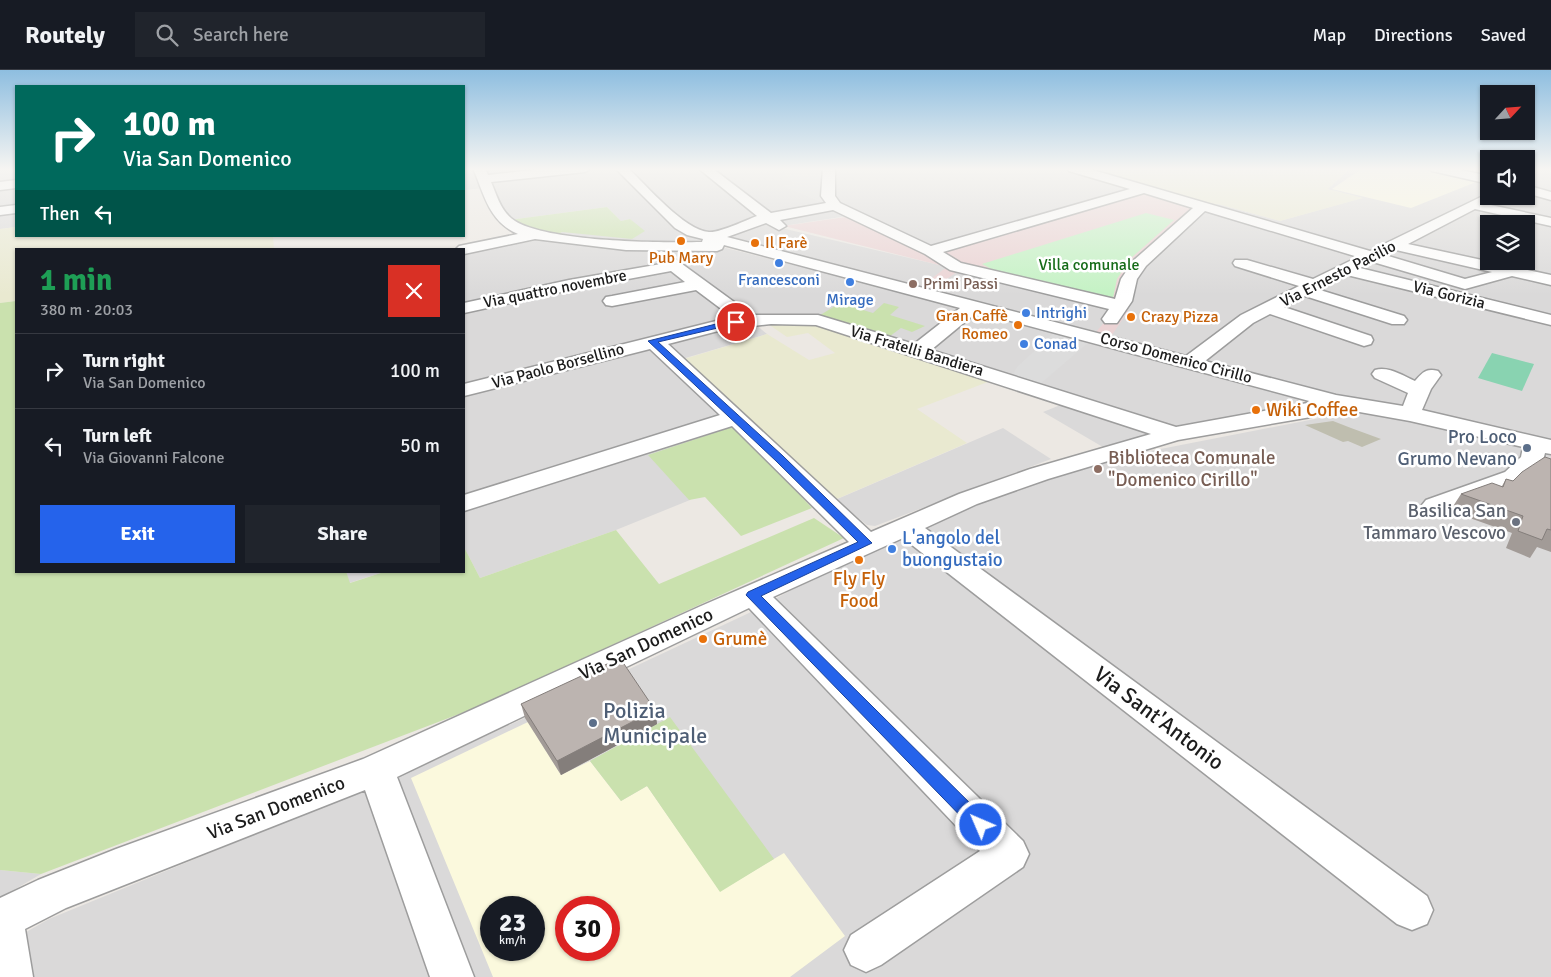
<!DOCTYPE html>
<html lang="en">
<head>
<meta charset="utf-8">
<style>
  :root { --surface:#171b24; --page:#20242c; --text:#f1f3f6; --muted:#9ea1a6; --line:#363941; --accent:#2563eb }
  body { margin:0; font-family:Signika,sans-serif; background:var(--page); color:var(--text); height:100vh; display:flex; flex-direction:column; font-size:19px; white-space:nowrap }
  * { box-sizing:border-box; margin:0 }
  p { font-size:16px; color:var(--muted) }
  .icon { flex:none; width:28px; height:28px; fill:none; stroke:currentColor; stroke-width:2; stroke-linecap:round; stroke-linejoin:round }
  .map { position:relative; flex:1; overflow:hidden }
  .side { position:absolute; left:15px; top:178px; width:450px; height:325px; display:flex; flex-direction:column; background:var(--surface); border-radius:0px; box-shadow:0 1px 4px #0004 }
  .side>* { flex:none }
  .hud { position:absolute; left:15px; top:15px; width:450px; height:152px; border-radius:0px; box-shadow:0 1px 4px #0004; background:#00695c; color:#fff; overflow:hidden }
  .needle { width:32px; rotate:64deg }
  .fabs { position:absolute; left:1480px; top:15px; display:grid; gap:10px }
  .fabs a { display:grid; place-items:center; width:55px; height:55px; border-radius:0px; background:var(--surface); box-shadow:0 1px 4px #0004; font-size:25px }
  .speed { position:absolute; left:480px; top:826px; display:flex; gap:10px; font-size:25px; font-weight:700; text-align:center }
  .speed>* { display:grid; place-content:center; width:65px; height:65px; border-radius:50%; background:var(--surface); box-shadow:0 1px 4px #0004; line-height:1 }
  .speed small { font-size:12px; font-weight:400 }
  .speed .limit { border:8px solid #d22; background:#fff; color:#111 }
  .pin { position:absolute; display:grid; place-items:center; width:42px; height:42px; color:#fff; margin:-21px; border:2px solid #fff; border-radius:50%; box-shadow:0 1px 5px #0007 }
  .me { position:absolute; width:55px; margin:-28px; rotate:315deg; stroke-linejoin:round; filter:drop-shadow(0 0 4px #0008) }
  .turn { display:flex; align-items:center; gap:18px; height:105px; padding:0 25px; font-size:22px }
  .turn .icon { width:65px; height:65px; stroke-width:2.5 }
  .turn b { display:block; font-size:35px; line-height:42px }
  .then { display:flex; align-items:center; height:48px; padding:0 25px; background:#0003; gap:10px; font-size:19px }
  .round { display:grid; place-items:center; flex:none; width:52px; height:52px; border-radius:0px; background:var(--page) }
  .headline { display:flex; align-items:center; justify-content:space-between; height:85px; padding:0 25px }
  h1 { font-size:30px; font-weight:700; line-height:38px; color:#1e9e55 }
  .cta { display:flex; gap:10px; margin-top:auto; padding:10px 25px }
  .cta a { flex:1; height:58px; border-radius:0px; background:var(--accent); color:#fff; font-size:20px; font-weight:700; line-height:58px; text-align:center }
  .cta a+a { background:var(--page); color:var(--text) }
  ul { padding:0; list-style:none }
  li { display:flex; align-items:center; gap:15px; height:75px; padding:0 25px; border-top:1px solid var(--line) }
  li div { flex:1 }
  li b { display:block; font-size:19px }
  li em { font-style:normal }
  header { display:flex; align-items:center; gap:30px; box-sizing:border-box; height:70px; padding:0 25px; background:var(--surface); border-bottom:1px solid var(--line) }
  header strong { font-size:24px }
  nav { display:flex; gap:28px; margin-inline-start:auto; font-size:18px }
  .search { width:350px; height:45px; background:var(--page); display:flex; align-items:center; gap:12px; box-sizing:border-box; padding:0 18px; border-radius:0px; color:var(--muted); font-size:19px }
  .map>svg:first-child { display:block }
</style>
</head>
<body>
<header>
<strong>Routely</strong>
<div class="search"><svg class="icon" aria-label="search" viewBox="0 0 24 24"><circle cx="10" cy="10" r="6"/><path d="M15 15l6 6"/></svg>Search here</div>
<nav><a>Map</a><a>Directions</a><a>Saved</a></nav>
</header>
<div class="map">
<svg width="1551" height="907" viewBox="0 0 1551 907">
  <rect width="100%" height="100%" fill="#ece8e3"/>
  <!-- residential -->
  <g fill="#dad9d9" fill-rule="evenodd">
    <path d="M0 98H16V157L0 159Z"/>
    <path d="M464 98H476L484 118 464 120Z"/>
    <path d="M482 98H701L763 146 694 176 637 175 557 165 562 162 638 157 630 149 621 151 607 137 509 150 497 132Z"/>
    <path d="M706 98H805L807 99 784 105 796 114 784 116 829 135 770 144Z"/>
    <path d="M837 98H1070L1133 118 928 176 842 136 836 130Z"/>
    <path d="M1351 98H1427L1489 112V126H1526V121L1551 127V373L1283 315 1095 262 721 166 756 152 965 201 1135 212 1145 194 1211 136 1218 134 1280 151 1362 128 1327 119ZM1489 154H1526V191H1489Z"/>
    <path d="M1526 98H1551V124L1526 118Z"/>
    <path d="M833 139 847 146 783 156 773 148Z"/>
    <path d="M545 169 713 179 726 178 1092 270 1301 326 1296 337 1164 358 1108 380 1043 342 1068 332 790 251 756 255 767 264 682 289 750 350 690 430 616 460 480 508 464 477V183Z"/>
    <path d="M1351 342 1416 348 1551 380V907H0V877L49 849 422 696 749 543 841 493 950 444 1065 404 1140 383ZM491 838H534V880H491ZM566 838H609V880H566Z"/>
    <path d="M1003 358 1051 389 875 456 867 455 835 430Z"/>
    <path d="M346 501H387L349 513Z"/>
    <path d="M0 800 41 804 0 828Z"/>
  </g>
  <!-- commercial -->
  <path fill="#ebd3d4" d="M1138 118 1207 138 1152 187 1133 212 1126 229 1128 241 1110 268 1095 263 1116 239 961 199 933 219 921 216 947 197 784 156 859 145 931 176Z"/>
  <!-- education -->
  <g fill="#fbf9dd" fill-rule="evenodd">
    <path d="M1363 98H1418L1476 112 1411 138 1332 119Z"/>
    <path d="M528 652 561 705 590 691 621 731 647 716 720 821 784 783 845 866 790 907H493L411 708ZM491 838H534V880H491ZM566 838H609V880H566Z"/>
  </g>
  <!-- construction -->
  <path fill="#bfbeaf" d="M1333 351 1351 358 1381 369 1362 377 1348 371 1343 372 1305 355Z"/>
  <!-- farmland -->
  <g fill="#e9e9d0">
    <path d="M1120 98H1351L1328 119 1363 128 1280 151 1218 134 1211 136 1096 102Z"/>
    <path d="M16 157V166H273L274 179H16V231L0 233V159Z"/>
    <path d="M816 252 993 310 917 339 967 373 832 431 788 386 684 289 767 264 809 290 835 283 808 263 787 267 768 254Z"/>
  </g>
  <!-- grass -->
  <g fill="#cae1ae">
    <path d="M607 137 621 151 630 149 645 161 632 169 562 162 557 165 541 162 509 150Z"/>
    <path d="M16 231V501H346L350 513 387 501H464V477L480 508 616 460 659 514 814 448 844 468 480 636 41 804 0 800V233Z"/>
    <path d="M840 233 873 243 884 233 899 237 890 245 925 256 912 262 901 258 886 269 817 247Z"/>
    <path d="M735 356 812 438 741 466 705 427 689 430 648 385Z"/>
    <path d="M670 647 774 789 720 822 647 716 621 731 590 691Z"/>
  </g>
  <!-- park -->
  <path fill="#c4f2c4" d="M1146 143 1174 150 1130 189 1117 209 1112 233 997 202 982 194Z"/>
  <!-- pitch -->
  <path fill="#89d3b1" d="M1492 283 1534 294 1522 321 1478 308Z"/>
  <!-- parking -->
  <g fill="#dcdcdc">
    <path d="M805 98H824L822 112 829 135 783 116 795 114 783 105 806 99Z"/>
    <path d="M1055 262 1090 271 1039 315 1011 307 1018 296Z"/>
  </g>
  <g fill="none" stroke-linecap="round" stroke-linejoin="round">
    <defs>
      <g id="minor">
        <path d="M473 98H485L488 105 552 98H591L585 102 491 112C497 126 501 142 515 151 549 172 660 173 702 172L703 169 687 165 675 158 615 98H628C647 116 684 160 709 162 720 163 746 150 757 146L698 98H712L771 143 826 133 821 126 823 98H835V126L840 133 931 176 1130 119 1069 101 1067 98H1086L1370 181 1489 123V126H1497L1486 134 1551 148V156L1475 139 1408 174 1551 205V215L1512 206 1465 219 1373 192 1360 198 1551 245V255L1347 205 1320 220 1404 246 1407 250 1404 254H1392L1305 226 1284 237 1371 266 1373 270 1371 274 1364 276 1270 244 1253 253 1205 291 1336 325 1403 336 1408 323 1375 308 1372 304 1375 300C1389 296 1403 306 1415 311 1423 302 1426 298 1438 301L1441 305 1431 319 1422 340 1551 370V384L1545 383C1539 416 1472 430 1444 440L1435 443 1426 440 1422 435 1426 430 1505 402 1521 387 1523 377 1410 351 1337 338 1311 347 1178 370 1048 409 977 434 925 458 1427 826 1433 840 1427 854 1412 860 1397 854 903 468 773 527 1023 771 1029 784 1023 797 881 895 866 902 851 895 844 880 851 865 980 781 749 538 397 707 474 907H430L365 720 66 838 25 859 33 907H0V828L38 810 116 779 363 689 701 536 849 472 732 356 464 441V425L720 345 650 279 464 326V314L732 247 696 220 612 236 606 235 603 231 606 227 612 226 685 212 671 201 569 220 464 243V233L569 210 661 194 653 186 661 181 667 183 752 245H818L914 274 960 238 724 175 722 179 717 181 626 180 535 169 464 184V179H456L459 176 518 164C489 152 484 124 473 98ZM1144 123 1193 138 1134 190 1121 209 1115 229 961 193 943 182ZM833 140 925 184 950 200 1109 239 1102 249 1105 253H1117L1132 231 1137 209 1146 196 1205 141 1358 187 1313 209 1247 190H1235L1233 193 1235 196 1299 216 1241 245 1186 286 727 167 766 153 779 160 786 156 780 150ZM1396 180 1492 202 1465 209 1385 185ZM977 242 1313 332 1176 357 931 280ZM771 254 816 255 1151 364 1030 399 959 424 871 462 668 274 726 259Z"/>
        <path d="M1430 98H1452L1489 106V114L1432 101Z"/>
        <path d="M16 110V118L0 120V112Z"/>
        <path d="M1526 115 1551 122V130L1526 123Z"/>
        <path d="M16 135V143L0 145V137Z"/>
      </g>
    </defs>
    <!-- minor casing -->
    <use href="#minor" stroke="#9d9d9d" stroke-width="3"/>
    <!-- minor -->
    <use href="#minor" fill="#fff" fill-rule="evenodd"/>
  </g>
  <!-- wall -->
  <g fill="#a29b97">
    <path d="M1551 389V482L1537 477 1530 488 1506 478 1512 463 1450 441 1461 424 1502 416 1506 409 1513 411Z"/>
    <path d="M521 634 655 640 657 654 561 705 525 648Z"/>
  </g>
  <!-- shaded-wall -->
  <path fill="#847e7b" d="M655 640 657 654 561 705 557 691Z"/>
  <!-- building -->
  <g fill="#bcb4b0" stroke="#847e7b">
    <path d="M1545 387 1551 389V460L1547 459 1542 470 1518 461 1523 446 1461 424 1492 413 1503 417 1506 409 1513 411 1522 402Z"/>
    <path d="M620 588 655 640 557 691 521 634Z"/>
  </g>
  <!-- sky -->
  <linearGradient id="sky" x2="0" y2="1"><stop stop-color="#8ebee0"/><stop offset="0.44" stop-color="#f6f5f2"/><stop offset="1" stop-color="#f6f5f2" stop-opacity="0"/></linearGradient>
  <rect width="1551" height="225" fill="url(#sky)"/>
  <!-- route -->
  <path fill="#2563eb" stroke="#184099" d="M736 249 739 250V253L658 272 783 386 872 473 761 526 987 750 989 755 987 761 981 763 975 761 746 525 748 522 858 472 776 391 648 271Z"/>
  <!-- markers -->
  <g fill="#e8710a" stroke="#fff" stroke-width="2">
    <circle cx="681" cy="171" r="5"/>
    <circle cx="755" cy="173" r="5"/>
    <circle cx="1131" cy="247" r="5"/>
    <circle cx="1018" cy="255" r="5"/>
    <circle cx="1256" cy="340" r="5"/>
    <circle cx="859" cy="490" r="5"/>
    <circle cx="703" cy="569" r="5"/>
  </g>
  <g fill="#3f7fe0" stroke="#fff" stroke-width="2">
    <circle cx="779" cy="193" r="5"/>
    <circle cx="850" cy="212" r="5"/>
    <circle cx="1026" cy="243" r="5"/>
    <circle cx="1024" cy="274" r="5"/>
    <circle cx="892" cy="479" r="5"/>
  </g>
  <g fill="#8d6e63" stroke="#fff" stroke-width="2">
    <circle cx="913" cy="214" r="5"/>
    <circle cx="1098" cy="399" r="5"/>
  </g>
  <g fill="#5c6f8a" stroke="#fff" stroke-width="2">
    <circle cx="1527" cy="378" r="5"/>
    <circle cx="593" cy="653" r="5"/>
  </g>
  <circle fill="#6b7280" stroke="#fff" stroke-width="2" cx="1516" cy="452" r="5"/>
  <g text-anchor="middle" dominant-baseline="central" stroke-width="5" stroke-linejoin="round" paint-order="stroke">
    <!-- far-food labels -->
    <g font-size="16" fill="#c56008" stroke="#fff" text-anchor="start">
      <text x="765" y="173">Il Farè</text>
      <text x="681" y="188" text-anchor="middle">Pub Mary</text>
      <text x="1008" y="246" text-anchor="end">Gran Caffè<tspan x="1008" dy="18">Romeo</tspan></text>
      <text x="1141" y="247">Crazy Pizza</text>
    </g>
    <!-- far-park labels -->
    <g font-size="16" fill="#176c19" stroke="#fff">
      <text x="1089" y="195">Villa comunale</text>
    </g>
    <!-- far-street labels -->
    <g font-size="16" fill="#1c1c1c" stroke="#fff">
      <text transform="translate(1338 204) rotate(-27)">Via Ernesto Pacilio</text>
      <text transform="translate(555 219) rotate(-11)">Via quattro novembre</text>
      <text transform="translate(1449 225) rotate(14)">Via Gorizia</text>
      <text transform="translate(917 281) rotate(17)">Via Fratelli Bandiera</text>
      <text transform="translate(1176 288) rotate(15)">Corso Domenico Cirillo</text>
      <text transform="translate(558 296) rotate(-15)">Via Paolo Borsellino</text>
    </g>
    <!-- far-shop labels -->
    <g font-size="16" fill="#366cbe" stroke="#fff">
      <text x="779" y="210">Francesconi</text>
      <text x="850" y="230">Mirage</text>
      <text x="1036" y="243" text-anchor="start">Intrighi</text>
      <text x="1034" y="274" text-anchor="start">Conad</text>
    </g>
    <!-- far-education labels -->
    <g font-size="16" fill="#785e54" stroke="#fff" text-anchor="start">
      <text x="923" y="214">Primi Passi</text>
    </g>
    <!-- food labels -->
    <g font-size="19" fill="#c56008" stroke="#fff" text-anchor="start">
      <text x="1266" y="340">Wiki Coffee</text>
      <text x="859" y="509" text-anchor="middle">Fly Fly<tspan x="859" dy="22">Food</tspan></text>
      <text x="713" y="569">Grumè</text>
    </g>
    <!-- service labels -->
    <g font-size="19" fill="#4e5e75" stroke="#fff" text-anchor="end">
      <text x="1517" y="367">Pro Loco<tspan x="1517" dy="22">Grumo Nevano</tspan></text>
    </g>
    <!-- education labels -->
    <g font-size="19" fill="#785e54" stroke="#fff" text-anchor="start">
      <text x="1108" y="388">Biblioteca Comunale<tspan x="1108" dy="22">"Domenico Cirillo"</tspan></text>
    </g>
    <!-- worship labels -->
    <g font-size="19" fill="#5b616d" stroke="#fff" text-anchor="end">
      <text x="1506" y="441">Basilica San<tspan x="1506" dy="22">Tammaro Vescovo</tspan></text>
    </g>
    <!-- shop labels -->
    <g font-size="19" fill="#366cbe" stroke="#fff" text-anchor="start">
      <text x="902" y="468">L'angolo del<tspan x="902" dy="22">buongustaio</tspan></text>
    </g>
    <!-- street labels -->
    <g font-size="19" fill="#1c1c1c" stroke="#fff">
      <text transform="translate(646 574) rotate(-25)">Via San Domenico</text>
      <text transform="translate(276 738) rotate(-21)">Via San Domenico</text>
    </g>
    <!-- near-service labels -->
    <g font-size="22" fill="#4e5e75" stroke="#fff" text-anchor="start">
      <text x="603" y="640">Polizia<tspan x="603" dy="25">Municipale</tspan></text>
    </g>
    <!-- near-street labels -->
    <g font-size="22" fill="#1c1c1c" stroke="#fff">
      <text transform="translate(1159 648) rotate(37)">Via Sant'Antonio</text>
    </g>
  </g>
</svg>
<div class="fabs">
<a><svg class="needle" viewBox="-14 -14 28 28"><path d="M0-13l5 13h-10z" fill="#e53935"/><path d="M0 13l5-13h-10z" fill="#9ea1a6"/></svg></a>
<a><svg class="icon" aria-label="sound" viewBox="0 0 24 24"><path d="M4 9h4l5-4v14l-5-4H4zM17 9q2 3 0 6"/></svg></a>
<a><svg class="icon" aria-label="layers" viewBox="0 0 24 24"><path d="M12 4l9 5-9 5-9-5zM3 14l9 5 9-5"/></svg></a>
</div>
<div class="speed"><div>23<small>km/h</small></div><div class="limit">30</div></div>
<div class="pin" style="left:736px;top:252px;background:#d93025"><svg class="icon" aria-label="arrive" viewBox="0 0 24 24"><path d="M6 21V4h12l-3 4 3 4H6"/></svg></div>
<svg class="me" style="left:981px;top:755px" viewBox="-20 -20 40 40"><circle r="17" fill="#2563eb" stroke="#fff" stroke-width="3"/><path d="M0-11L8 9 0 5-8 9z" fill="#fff"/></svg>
<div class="hud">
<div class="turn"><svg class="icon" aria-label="right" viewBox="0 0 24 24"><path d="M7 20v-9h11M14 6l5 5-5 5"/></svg><div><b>100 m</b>Via San Domenico</div></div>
<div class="then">Then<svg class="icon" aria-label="left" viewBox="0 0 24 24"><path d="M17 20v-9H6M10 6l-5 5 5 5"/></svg></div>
</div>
<section class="side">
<div class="headline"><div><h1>1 min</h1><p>380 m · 20:03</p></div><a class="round" style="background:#d93025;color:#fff"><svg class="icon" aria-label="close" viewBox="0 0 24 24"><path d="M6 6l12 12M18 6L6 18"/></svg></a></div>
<ul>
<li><svg class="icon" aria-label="right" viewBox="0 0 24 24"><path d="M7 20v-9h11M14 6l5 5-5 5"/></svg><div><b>Turn right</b><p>Via San Domenico</p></div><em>100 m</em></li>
<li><svg class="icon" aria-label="left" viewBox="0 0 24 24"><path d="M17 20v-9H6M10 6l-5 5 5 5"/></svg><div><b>Turn left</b><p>Via Giovanni Falcone</p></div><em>50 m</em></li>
</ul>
<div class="cta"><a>Exit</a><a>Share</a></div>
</section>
</div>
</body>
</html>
